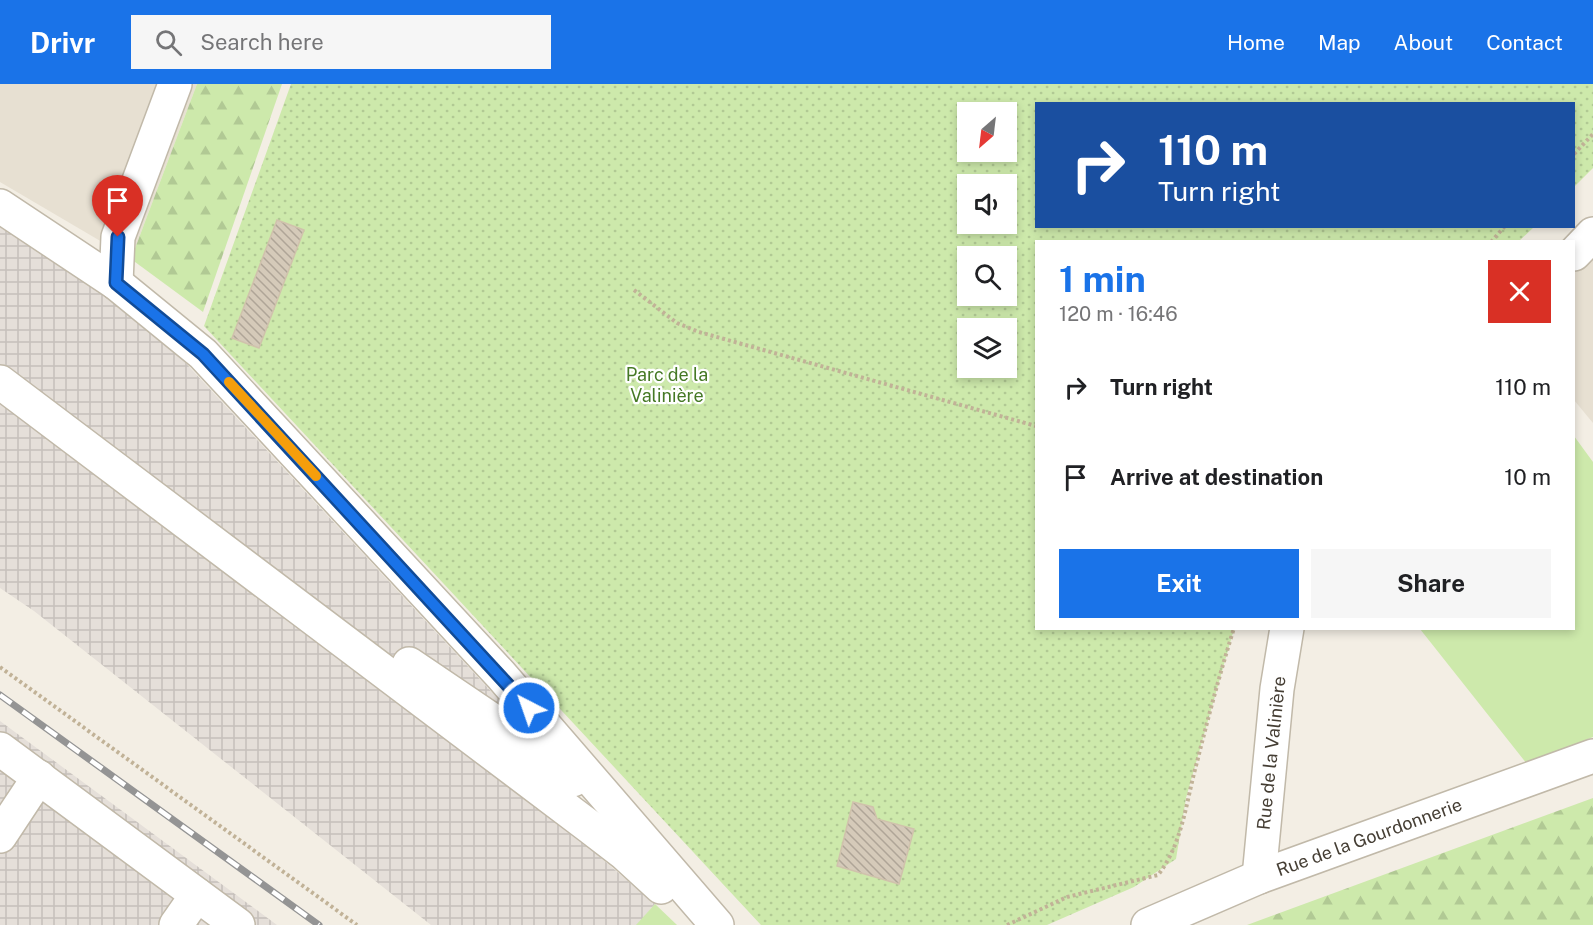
<!DOCTYPE html>
<html lang="en">
<head>
<meta charset="utf-8">
<style>
  :root { --surface:#fff; --page:#f6f6f6; --text:#202124; --muted:#757577; --accent:#1a73e8 }
  body { margin:0; font-family:"Public Sans",sans-serif; background:var(--page); color:var(--text); height:100vh; display:flex; flex-direction:column; font-size:22px; white-space:nowrap }
  * { box-sizing:border-box; margin:0 }
  p { font-size:20px; color:var(--muted) }
  .icon { flex:none; width:33px; height:33px; fill:none; stroke:currentColor; stroke-width:2; stroke-linecap:round; stroke-linejoin:round }
  .map { position:relative; flex:1; overflow:hidden }
  .details { position:absolute; left:1035px; top:156px; width:540px; height:390px; display:flex; flex-direction:column; background:var(--surface); border-radius:0px; box-shadow:0 3px 9px #0003 }
  .details>* { flex:none }
  .hud { position:absolute; left:1035px; top:18px; width:540px; height:126px; border-radius:0px; box-shadow:0 3px 9px #0003; background:#1a4fa0; color:#fff; overflow:hidden }
  .needle { width:39px; rotate:208deg }
  .controls { position:absolute; left:957px; top:18px; display:grid; gap:12px }
  .controls a { display:grid; place-items:center; width:60px; height:60px; border-radius:0px; background:var(--surface); box-shadow:0 3px 9px #0003; font-size:30px }
  .pin { position:absolute; display:grid; place-items:center; width:51px; height:51px; color:#fff; margin:-62px -26px; border-radius:50% 50% 50% 0; rotate:-45deg; box-shadow:0 0 6px #0007 }
  .pin .icon { rotate:45deg }
  .me { position:absolute; width:66px; margin:-33px; rotate:319deg; stroke-linejoin:round; filter:drop-shadow(0 0 4px #0008) }
  .turn { display:flex; align-items:center; gap:21px; height:126px; padding:0 24px; font-size:27px }
  .turn .icon { width:78px; height:78px; stroke-width:2.5 }
  .turn b { display:block; font-size:42px; line-height:51px }
  .round { display:grid; place-items:center; flex:none; width:63px; height:63px; border-radius:0px; background:var(--page) }
  .overview { display:flex; align-items:center; justify-content:space-between; height:102px; padding:0 24px }
  h1 { font-size:36px; font-weight:700; line-height:45px; color:var(--accent) }
  .primary-button { display:flex; gap:12px; margin-top:auto; padding:12px 24px }
  .primary-button a { flex:1; height:69px; border-radius:0px; background:var(--accent); color:#fff; font-size:24px; font-weight:700; line-height:69px; text-align:center }
  .primary-button a+a { background:var(--page); color:var(--text) }
  ul { padding:0; list-style:none }
  li { display:flex; align-items:center; gap:18px; height:90px; padding:0 24px }
  li div { flex:1 }
  li b { display:block; font-size:22px }
  li em { font-style:normal }
  header { display:flex; align-items:center; gap:36px; box-sizing:border-box; height:84px; padding:0 30px; background:var(--accent); color:#fff }
  header strong { font-size:28px }
  nav { display:flex; gap:33px; margin-inline-start:auto; font-size:21px }
  .search { width:420px; height:54px; background:var(--page); display:flex; align-items:center; gap:15px; box-sizing:border-box; padding:0 21px; border-radius:0px; color:var(--muted); font-size:22px }
  .map>svg:first-child { display:block }
</style>
</head>
<body>
<header>
<strong>Drivr</strong>
<div class="search"><svg class="icon" aria-label="search" viewBox="0 0 24 24"><circle cx="10" cy="10" r="6"/><path d="M15 15l6 6"/></svg>Search here</div>
<nav><a>Home</a><a>Map</a><a>About</a><a>Contact</a></nav>
</header>
<div class="map">
<svg width="1593" height="841" viewBox="0 0 1593 841">
  <defs>
    <pattern id="industrial-grid" width="8" height="8" patternUnits="userSpaceOnUse" patternTransform="scale(1.5)"><rect width="8" height="8" fill="#e5dfd9"/><path d="M0 4h8M4 0v8" fill="none" stroke="#c6c0bb"/></pattern>
    <pattern id="forest-firs" width="22" height="20" patternUnits="userSpaceOnUse" patternTransform="scale(1.5)"><rect width="22" height="20" fill="#cde9ab"/><path d="M5 1l3.5 6h-7zM16 11l3.5 6h-7z" fill="#b1c994"/></pattern>
    <pattern id="park-dots" width="8" height="8" patternUnits="userSpaceOnUse" patternTransform="scale(1.5)"><rect width="8" height="8" fill="#cde9ab"/><path d="M2 2h.1M6 6h.1" fill="none" stroke="#b1c994" stroke-width="1.8" stroke-linecap="round"/></pattern>
    <pattern id="building-back-hatch" width="6" height="6" patternUnits="userSpaceOnUse" patternTransform="scale(1.5)"><rect width="6" height="6" fill="#d5cab9"/><path d="M-1 5l2 2M0 0l6 6M5-1l2 2" fill="none" stroke="#afa597"/></pattern>
  </defs>
  <rect width="100%" height="100%" fill="#f3eee4"/>
  <!-- residential -->
  <g fill="#e7e0d2">
    <path d="M0 0H197L131 175 0 98Z"/>
    <path d="M1593 153V339L1574 316V172Z"/>
  </g>
  <!-- industrial -->
  <g fill="url(#industrial-grid)">
    <path d="M0 139 78 187 181 274 526 645 581 757 655 820 637 841H431L34 527 0 504Z"/>
    <path d="M0 637 277 841H0Z"/>
  </g>
  <!-- grass -->
  <g fill="#cde9ab">
    <path d="M1574 352 1593 378V653L1527 680 1420 545 1574 544Z"/>
    <path d="M655 820 677 841H636Z"/>
  </g>
  <!-- forest -->
  <g fill="url(#forest-firs)">
    <path d="M197 0H282L203 228 131 175Z"/>
    <path d="M1593 714V841H1247Z"/>
  </g>
  <!-- park -->
  <path fill="url(#park-dots)" fill-rule="evenodd" d="M291 0H1593V84L1574 103V20H1036V142L1534 143 1518 158H1036V544L1234 545 1186 714 1176 775 1134 803 1047 841H761L204 242ZM968 28H1006V68H968ZM968 100H1006V140H968ZM968 172H1006V212H968ZM968 244H1006V284H968Z"/>
  <!-- building -->
  <g fill="url(#building-back-hatch)" stroke="#d0c2ac" stroke-width="1.5">
    <path d="M277 136 304 146 259 264 232 254Z"/>
    <path d="M853 718 873 723 877 735 914 745 899 800 837 782Z"/>
  </g>
  <g fill="none" stroke-linecap="round" stroke-linejoin="round">
    <defs>
      <g id="minor">
        <path d="M0 122 116 199 203 270 501 591 717 841"/>
        <path d="M1574 170 1593 150"/>
        <path d="M116 199 118 153 175 0"/>
        <path d="M0 298 590 743 625 770 661 803"/>
        <path d="M409 580 520 655 573 696"/>
        <path d="M0 665 238 841"/>
        <path d="M0 752 39 693"/>
        <path d="M1259 793 1277 605 1287 544"/>
        <path d="M176 841 197 811"/>
        <path d="M1148 841 1259 793 1593 672"/>
      </g>
    </defs>
    <!-- minor casing -->
    <use href="#minor" stroke="#c1b9a9" stroke-width="36"/>
    <!-- path -->
    <g stroke="#c1b297" stroke-width="4" stroke-dasharray="3 3" stroke-linecap="butt">
      <path d="M1574 70 1593 50"/>
      <path d="M1491 158 1505 142"/>
      <path d="M634 206 677 239 699 248 1036 342"/>
      <path d="M0 583 357 841"/>
      <path d="M1007 841 1067 813 1158 791C1183 759 1186 717 1197 678 1208 634 1220 589 1234 544"/>
    </g>
    <!-- minor -->
    <use href="#minor" stroke="#fff" stroke-width="33"/>
    <defs>
      <path id="rail" d="M0 611 319 841"/>
    </defs>
    <!-- rail casing -->
    <use href="#rail" stroke="#949494" stroke-width="7"/>
    <!-- rail -->
    <use href="#rail" stroke="#fff" stroke-width="4.5" stroke-dasharray="14" stroke-linecap="butt"/>
  </g>
  <g fill="none" stroke-linecap="round" stroke-linejoin="round">
    <defs>
      <path id="route" d="M118 153 116 199 203 270 529 624"/>
    </defs>
    <!-- route casing -->
    <use href="#route" stroke="#114b97" stroke-width="15"/>
    <!-- route -->
    <use href="#route" stroke="#1a73e8" stroke-width="10"/>
    <!-- slow -->
    <path stroke="#f59e0b" stroke-width="10" d="M229 298 316 392"/>
  </g>
  <g text-anchor="middle" dominant-baseline="central" stroke-width="4.5" stroke-linejoin="round" paint-order="stroke">
    <!-- park labels -->
    <g font-size="18" fill="#457925" stroke="#fff">
      <text x="667" y="290">Parc de la<tspan x="667" dy="21">Valinière</tspan></text>
    </g>
    <!-- street labels -->
    <g font-size="18" fill="#453e34" stroke="#fff">
      <text transform="translate(1271 669) rotate(-84)">Rue de la Valinière</text>
      <text transform="translate(1369 753) rotate(-20)">Rue de la Gourdonnerie</text>
    </g>
  </g>
</svg>
<div class="controls">
<a><svg class="needle" viewBox="-14 -14 28 28"><path d="M0-13l5 13h-10z" fill="#e53935"/><path d="M0 13l5-13h-10z" fill="#757577"/></svg></a>
<a><svg class="icon" aria-label="sound" viewBox="0 0 24 24"><path d="M4 9h4l5-4v14l-5-4H4zM17 9q2 3 0 6"/></svg></a>
<a><svg class="icon" aria-label="search" viewBox="0 0 24 24"><circle cx="10" cy="10" r="6"/><path d="M15 15l6 6"/></svg></a>
<a><svg class="icon" aria-label="layers" viewBox="0 0 24 24"><path d="M12 4l9 5-9 5-9-5zM3 14l9 5 9-5"/></svg></a>
</div>
<div class="pin" style="left:118px;top:153px;background:#d93025"><svg class="icon" aria-label="arrive" viewBox="0 0 24 24"><path d="M6 21V4h12l-3 4 3 4H6"/></svg></div>
<svg class="me" style="left:529px;top:624px" viewBox="-20 -20 40 40"><circle r="17" fill="#1a73e8" stroke="#fff" stroke-width="3"/><path d="M0-11L8 9 0 5-8 9z" fill="#fff"/></svg>
<div class="hud">
<div class="turn"><svg class="icon" aria-label="right" viewBox="0 0 24 24"><path d="M7 20v-9h11M14 6l5 5-5 5"/></svg><div><b>110 m</b>Turn right</div></div>
</div>
<section class="details">
<div class="overview"><div><h1>1 min</h1><p>120 m · 16:46</p></div><a class="round" style="background:#d93025;color:#fff"><svg class="icon" aria-label="close" viewBox="0 0 24 24"><path d="M6 6l12 12M18 6L6 18"/></svg></a></div>
<ul>
<li><svg class="icon" aria-label="right" viewBox="0 0 24 24"><path d="M7 20v-9h11M14 6l5 5-5 5"/></svg><div><b>Turn right</b></div><em>110 m</em></li>
<li><svg class="icon" aria-label="arrive" viewBox="0 0 24 24"><path d="M6 21V4h12l-3 4 3 4H6"/></svg><div><b>Arrive at destination</b></div><em>10 m</em></li>
</ul>
<div class="primary-button"><a>Exit</a><a>Share</a></div>
</section>
</div>
</body>
</html>
